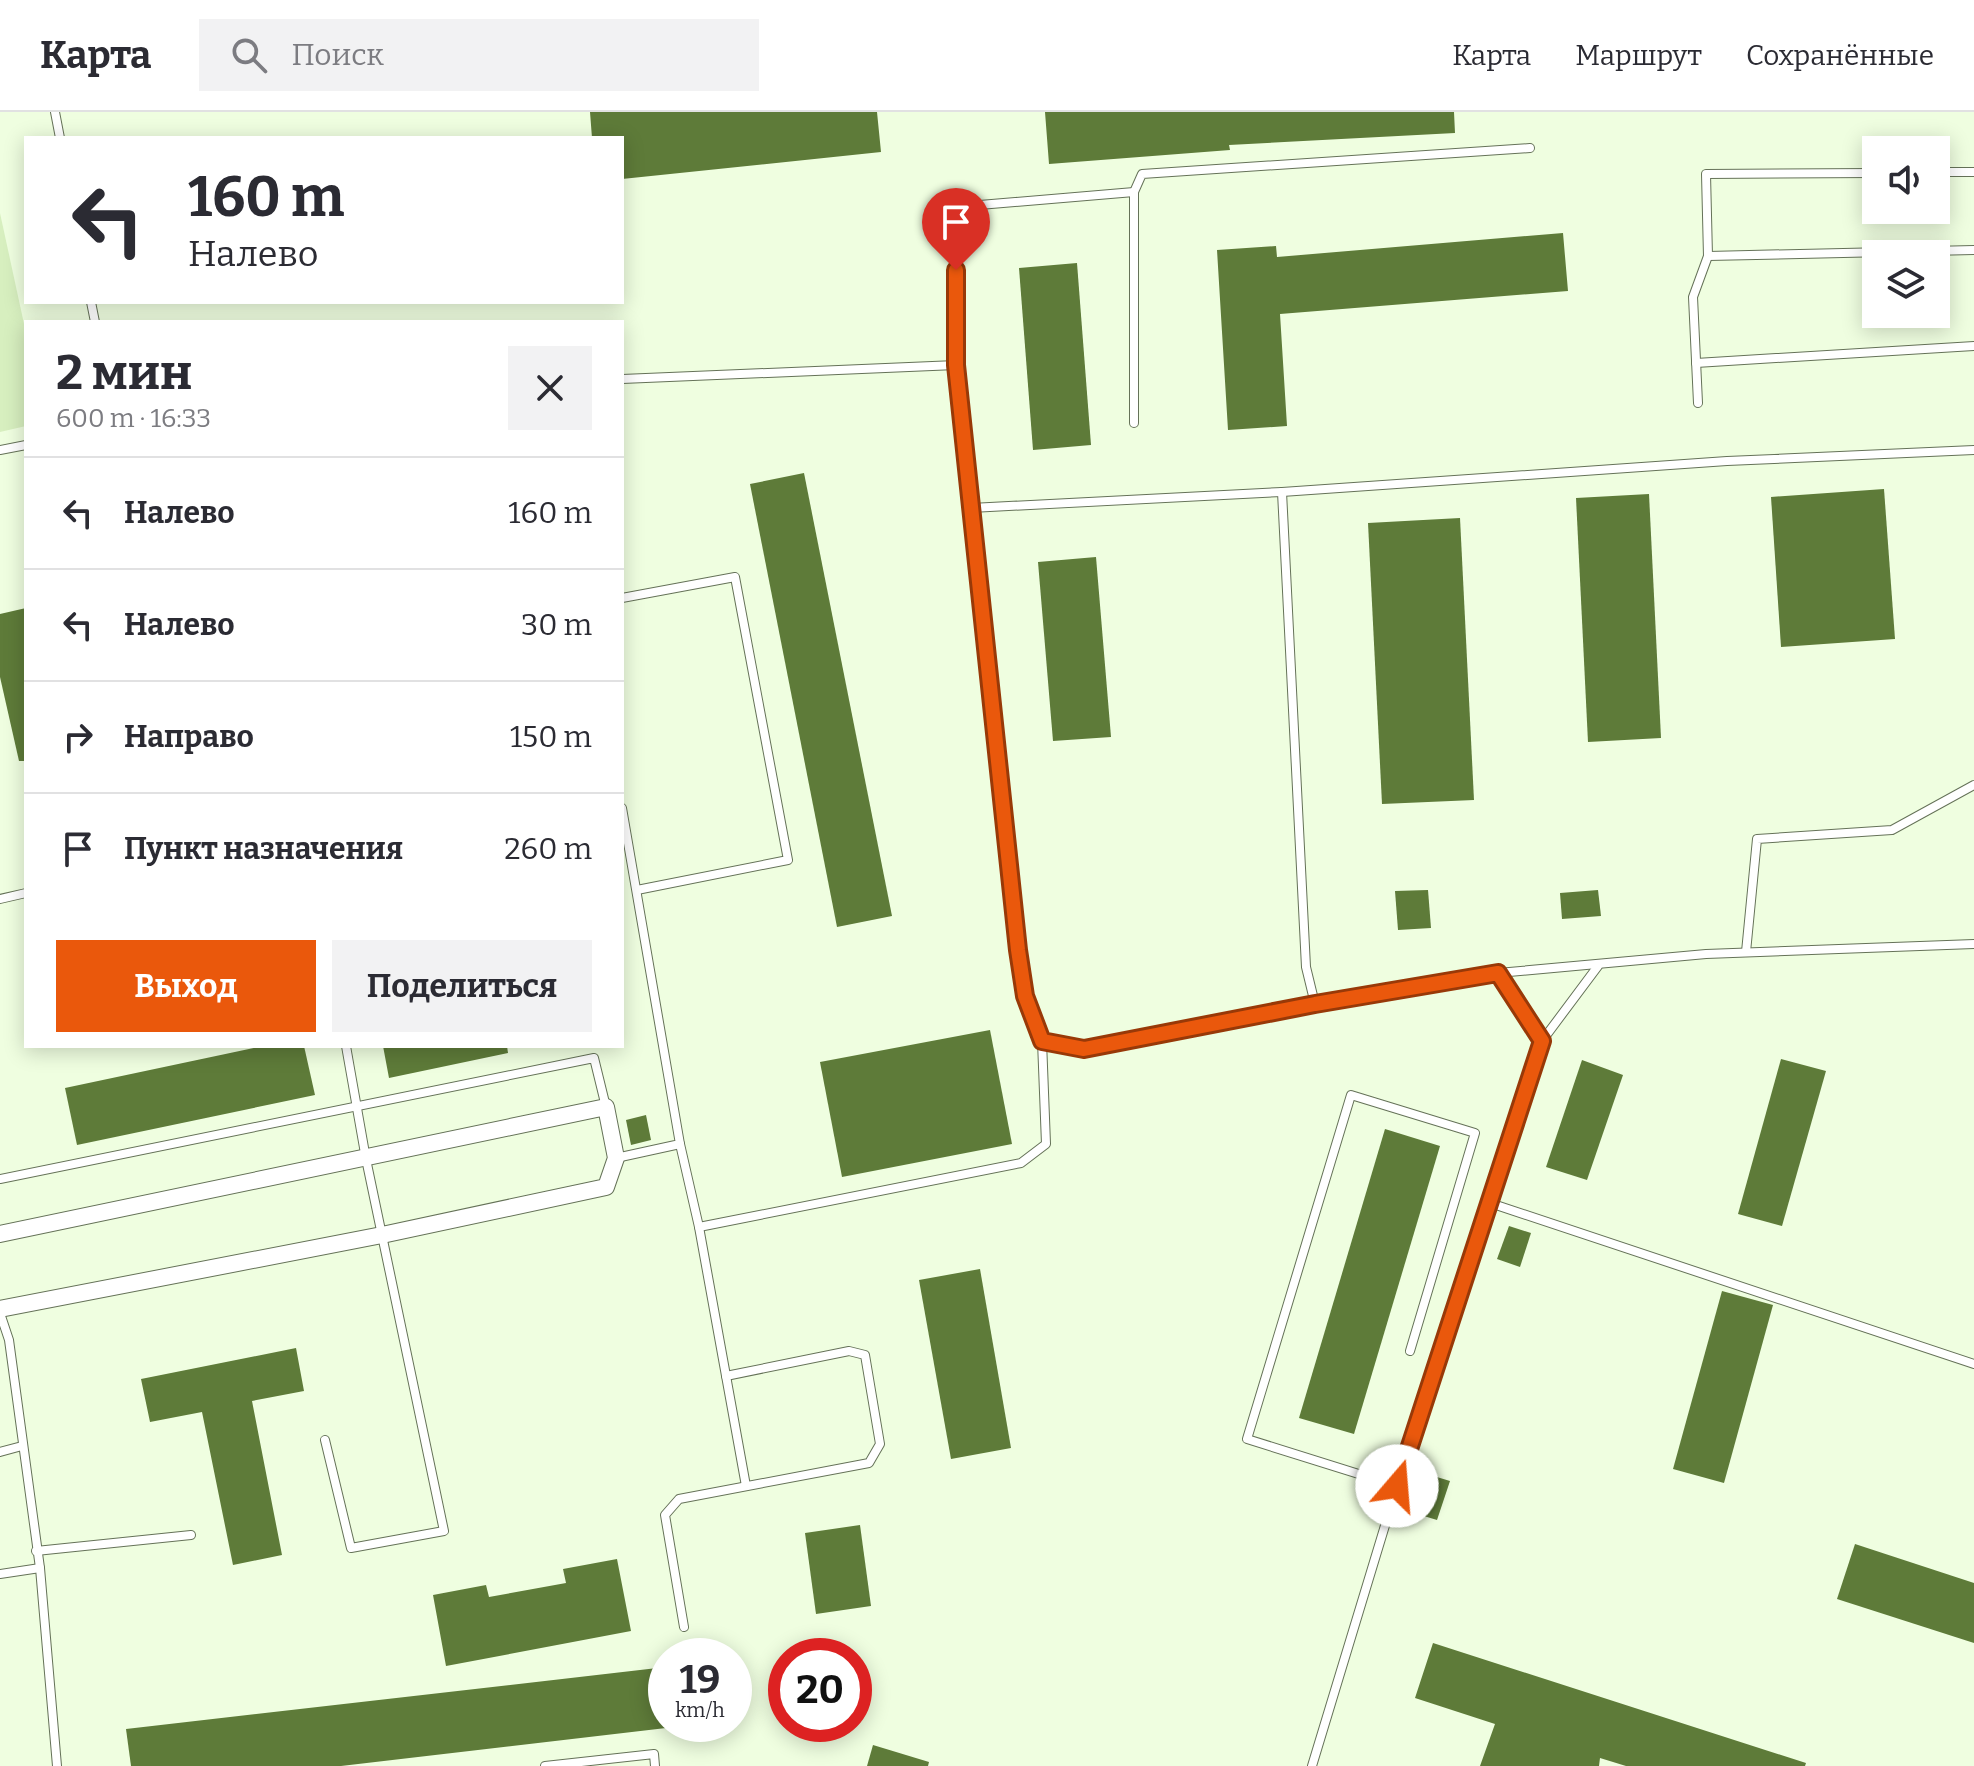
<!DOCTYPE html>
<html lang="ru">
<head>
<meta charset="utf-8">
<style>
  :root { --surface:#fff; --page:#f2f2f3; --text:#2b2b33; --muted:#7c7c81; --line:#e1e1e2; --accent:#ea580c }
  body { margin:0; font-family:Bitter,serif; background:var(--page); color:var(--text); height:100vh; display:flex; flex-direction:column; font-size:30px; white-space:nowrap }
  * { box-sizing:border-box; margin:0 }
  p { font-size:26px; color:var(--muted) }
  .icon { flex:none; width:44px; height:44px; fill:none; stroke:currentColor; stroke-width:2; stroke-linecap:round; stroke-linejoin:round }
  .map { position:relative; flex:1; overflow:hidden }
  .details { position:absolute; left:24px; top:208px; width:600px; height:728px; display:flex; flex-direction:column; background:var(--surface); border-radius:0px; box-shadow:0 4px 20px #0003 }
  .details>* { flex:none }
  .banner { position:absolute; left:24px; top:24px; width:600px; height:168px; border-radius:0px; box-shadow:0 4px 20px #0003; background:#fff; color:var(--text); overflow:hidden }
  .buttons { position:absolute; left:1862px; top:24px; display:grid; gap:16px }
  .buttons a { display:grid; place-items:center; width:88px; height:88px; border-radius:0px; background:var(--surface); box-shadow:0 4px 20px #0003; font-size:40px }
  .speed { position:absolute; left:648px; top:1526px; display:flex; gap:16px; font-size:40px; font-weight:700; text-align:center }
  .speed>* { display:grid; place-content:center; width:104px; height:104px; border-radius:50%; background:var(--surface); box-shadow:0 4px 20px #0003; line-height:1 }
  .speed small { font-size:20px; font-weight:400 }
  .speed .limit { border:12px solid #d22; background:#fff; color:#111 }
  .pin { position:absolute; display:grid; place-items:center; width:68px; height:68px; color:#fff; margin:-82px -34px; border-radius:50% 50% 50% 0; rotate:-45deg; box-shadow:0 0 8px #0007 }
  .pin .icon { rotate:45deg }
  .me { position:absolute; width:88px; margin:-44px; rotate:18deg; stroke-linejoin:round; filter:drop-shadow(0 0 6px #0008) }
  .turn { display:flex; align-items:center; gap:28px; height:168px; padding:0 32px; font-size:36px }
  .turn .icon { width:104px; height:104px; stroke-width:2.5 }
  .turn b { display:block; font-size:56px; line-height:68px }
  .round { display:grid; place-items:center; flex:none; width:84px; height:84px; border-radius:0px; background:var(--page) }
  .overview { display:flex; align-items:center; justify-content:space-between; height:136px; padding:0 32px }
  h1 { font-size:48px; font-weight:700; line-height:60px }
  .primary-button { display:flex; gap:16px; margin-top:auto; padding:16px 32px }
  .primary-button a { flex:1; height:92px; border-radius:0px; background:var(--accent); color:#fff; font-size:32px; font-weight:700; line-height:92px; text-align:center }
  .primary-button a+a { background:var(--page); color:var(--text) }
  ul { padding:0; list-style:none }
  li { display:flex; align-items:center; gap:24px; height:112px; padding:0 32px; border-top:2px solid var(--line) }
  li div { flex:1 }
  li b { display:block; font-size:30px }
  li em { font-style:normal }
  header { display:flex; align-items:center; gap:48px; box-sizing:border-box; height:112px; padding:0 40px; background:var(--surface); border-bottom:2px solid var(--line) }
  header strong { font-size:38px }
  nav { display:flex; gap:44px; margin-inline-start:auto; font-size:28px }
  .search { width:560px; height:72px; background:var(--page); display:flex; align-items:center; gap:20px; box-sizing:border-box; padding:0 28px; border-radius:0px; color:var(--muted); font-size:30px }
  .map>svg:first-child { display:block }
</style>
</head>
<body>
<header>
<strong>Карта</strong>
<div class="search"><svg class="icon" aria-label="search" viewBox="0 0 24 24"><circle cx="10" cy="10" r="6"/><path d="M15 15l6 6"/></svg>Поиск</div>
<nav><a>Карта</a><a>Маршрут</a><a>Сохранённые</a></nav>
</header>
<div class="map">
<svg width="1974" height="1654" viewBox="0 0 1974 1654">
  <rect width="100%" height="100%" fill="#effee0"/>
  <!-- green -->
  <path fill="#d7efbf" d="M0 101 26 221V314L0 320Z"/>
  <!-- building -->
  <g fill="#5e7b39">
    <path d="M590 0H877L881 40 622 67V26H592Z"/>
    <path d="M1045 0H1454L1455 21 1229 33 1230 38 1049 52Z"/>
    <path d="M1563 121 1568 179 1280 202 1287 314 1228 318 1217 138 1276 134 1277 145Z"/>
    <path d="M1077 151 1091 333 1033 338 1019 156Z"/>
    <path d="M804 361 892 804 837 815 750 372Z"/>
    <path d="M1884 377 1895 527 1781 535 1771 385Z"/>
    <path d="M1649 382 1661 626 1588 630 1576 386Z"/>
    <path d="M1460 406 1474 688 1382 692 1368 411Z"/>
    <path d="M1096 445 1111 625 1053 629 1038 450Z"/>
    <path d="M26 496V649H19L0 565V502Z"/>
    <path d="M1428 778 1431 816 1398 818 1395 779Z"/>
    <path d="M1598 778 1601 804 1562 807 1560 781Z"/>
    <path d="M990 918 1012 1032 842 1065 820 950Z"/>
    <path d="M263 934H304L315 983 77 1033 65 976Z"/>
    <path d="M383 934H507L508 941 389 966Z"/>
    <path d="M1781 947 1826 959 1782 1114 1738 1102Z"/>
    <path d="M1582 948 1623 963 1587 1068 1546 1055Z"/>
    <path d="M646 1003 651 1028 631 1033 626 1008Z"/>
    <path d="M1385 1017 1440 1034 1354 1322 1299 1306Z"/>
    <path d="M1509 1114 1531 1121 1520 1155 1497 1147Z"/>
    <path d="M980 1157 1011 1336 951 1347 919 1168Z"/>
    <path d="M1722 1179 1773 1193 1724 1371 1673 1357Z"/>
    <path d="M296 1236 304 1279 252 1289 282 1443 233 1453 202 1300 150 1310 141 1267Z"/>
    <path d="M1427 1362 1450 1369 1437 1408 1414 1401Z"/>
    <path d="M860 1413 871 1494 816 1502 805 1421Z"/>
    <path d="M1855 1432 1974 1471V1531L1837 1487Z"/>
    <path d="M617 1447 631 1519 446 1554 433 1483 486 1473 489 1485 566 1471 563 1457Z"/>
    <path d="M1433 1531 1806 1651 1805 1654H1626L1600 1646 1599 1654H1480L1495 1612 1415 1586Z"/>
    <path d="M666 1555V1616L341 1654H131L126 1617Z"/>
    <path d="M873 1633 929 1650 928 1654H867Z"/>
  </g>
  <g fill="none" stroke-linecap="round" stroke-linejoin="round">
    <defs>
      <g id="lane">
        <path d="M55 0 60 26"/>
        <path d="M1936 60H1974"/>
        <path d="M1708 144 1974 138"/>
        <path d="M91 190 95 210"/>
        <path d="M1696 251 1974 234"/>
        <path d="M956 253V95L1134 80"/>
        <path d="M622 267 956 253 1018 838 1025 884 1042 929 1084 937 1315 892 1498 861 1706 842 1974 832"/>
        <path d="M1698 291 1693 185 1708 144 1706 62 1876 61"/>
        <path d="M1134 311V80L1142 62 1530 36"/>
        <path d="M0 338 26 333"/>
        <path d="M1282 380 1306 855 1315 892"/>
        <path d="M971 396 1282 380 1727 349 1974 338"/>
        <path d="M622 486 735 465 788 748 637 778"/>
        <path d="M0 787 26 781"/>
        <path d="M1746 840 1757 727 1892 718 1974 673"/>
        <path d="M1542 929 1598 854"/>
        <path d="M680 1032 699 1115 746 1374"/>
        <path d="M616 1046 680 1032 622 696"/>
        <path d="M0 1067 594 946 606 995"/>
        <path d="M1490 1091 1974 1252"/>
        <path d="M699 1115 1021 1051 1046 1032 1042 929"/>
        <path d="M0 1201 9 1228 40 1456 57 1654"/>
        <path d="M325 1328 351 1436 444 1419 366 1047 346 934"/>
        <path d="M0 1340 22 1334"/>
        <path d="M1397 1374 1247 1327 1351 983 1475 1021 1410 1239"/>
        <path d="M36 1439 191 1423"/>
        <path d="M0 1462 40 1456"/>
        <path d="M684 1515 665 1403 679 1387 869 1351 880 1332 865 1243 849 1239 726 1264"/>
        <path d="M545 1654 654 1642 655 1654"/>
        <path d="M1312 1654 1397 1374 1542 929 1498 861"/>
      </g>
      <path id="street" d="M0 1122 606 995 616 1046 606 1075 382 1123 0 1197"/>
    </defs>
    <!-- lane casing -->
    <use href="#lane" stroke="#657258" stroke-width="10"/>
    <!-- street casing -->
    <use href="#street" stroke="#657258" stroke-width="18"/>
    <!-- lane -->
    <use href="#lane" stroke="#fff" stroke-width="8"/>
    <!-- street -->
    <use href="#street" stroke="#fff" stroke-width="16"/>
  </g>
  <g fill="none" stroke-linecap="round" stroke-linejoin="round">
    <defs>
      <path id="route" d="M956 158V253L1018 838 1025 884 1042 929 1084 937 1315 892 1498 861 1542 929 1397 1374"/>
    </defs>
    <!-- route casing -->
    <use href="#route" stroke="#983908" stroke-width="20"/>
    <!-- route -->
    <use href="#route" stroke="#ea580c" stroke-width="14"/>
  </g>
</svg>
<div class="buttons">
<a><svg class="icon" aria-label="sound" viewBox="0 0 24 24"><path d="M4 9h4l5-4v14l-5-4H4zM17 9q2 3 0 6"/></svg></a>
<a><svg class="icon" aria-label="layers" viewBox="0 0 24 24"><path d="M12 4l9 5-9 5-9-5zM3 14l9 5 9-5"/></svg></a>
</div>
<div class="speed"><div>19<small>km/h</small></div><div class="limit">20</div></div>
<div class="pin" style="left:956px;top:158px;background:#d93025"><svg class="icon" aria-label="arrive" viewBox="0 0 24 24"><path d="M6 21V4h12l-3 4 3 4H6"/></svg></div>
<svg class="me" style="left:1397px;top:1374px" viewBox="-20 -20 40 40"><circle r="19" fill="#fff"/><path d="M0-13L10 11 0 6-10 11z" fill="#ea580c"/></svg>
<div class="banner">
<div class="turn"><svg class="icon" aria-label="left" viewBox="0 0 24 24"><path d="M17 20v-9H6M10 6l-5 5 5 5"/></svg><div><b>160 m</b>Налево</div></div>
</div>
<section class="details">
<div class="overview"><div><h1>2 мин</h1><p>600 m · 16:33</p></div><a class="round"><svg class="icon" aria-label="close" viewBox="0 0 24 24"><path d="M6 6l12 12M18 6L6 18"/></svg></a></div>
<ul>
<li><svg class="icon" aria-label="left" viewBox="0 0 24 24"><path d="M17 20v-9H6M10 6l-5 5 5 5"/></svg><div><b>Налево</b></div><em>160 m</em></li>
<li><svg class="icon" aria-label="left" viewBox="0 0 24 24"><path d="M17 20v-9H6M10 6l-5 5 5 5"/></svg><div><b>Налево</b></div><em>30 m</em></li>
<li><svg class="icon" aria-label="right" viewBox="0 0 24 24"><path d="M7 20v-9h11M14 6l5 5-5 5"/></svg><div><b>Направо</b></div><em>150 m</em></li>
<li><svg class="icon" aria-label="arrive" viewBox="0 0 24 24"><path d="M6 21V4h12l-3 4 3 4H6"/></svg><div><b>Пункт назначения</b></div><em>260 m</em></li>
</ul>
<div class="primary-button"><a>Выход</a><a>Поделиться</a></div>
</section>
</div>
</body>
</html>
